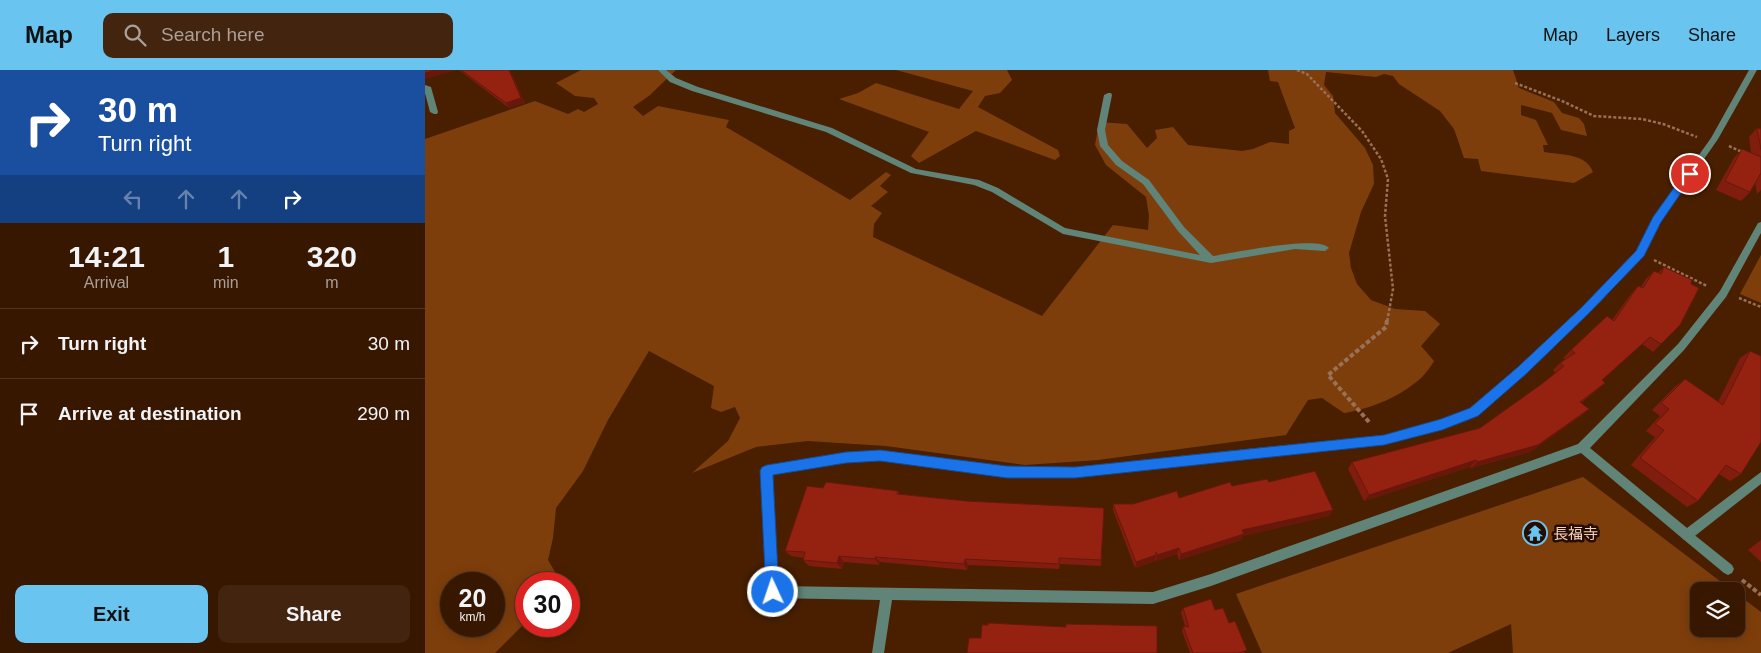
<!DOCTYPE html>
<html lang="en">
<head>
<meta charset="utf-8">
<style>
  :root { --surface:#371700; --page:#42240f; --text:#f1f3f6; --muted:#aa9f99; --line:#513622; --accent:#69c4f0 }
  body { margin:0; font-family:Helvetica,"Noto Sans JP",sans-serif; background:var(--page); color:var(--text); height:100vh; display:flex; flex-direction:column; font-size:19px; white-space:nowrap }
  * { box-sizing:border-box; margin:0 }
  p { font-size:16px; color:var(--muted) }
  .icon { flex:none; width:28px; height:28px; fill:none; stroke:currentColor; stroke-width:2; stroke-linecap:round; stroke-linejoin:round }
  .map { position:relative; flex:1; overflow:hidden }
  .panel { display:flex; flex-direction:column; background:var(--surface); width:425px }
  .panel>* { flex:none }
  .top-card { background:#1a4fa0; color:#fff; overflow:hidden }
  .controls { position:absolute; left:1265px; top:512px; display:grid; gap:10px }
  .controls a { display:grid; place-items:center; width:55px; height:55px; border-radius:10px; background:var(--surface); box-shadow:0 2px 12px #0003,0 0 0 1px var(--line); font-size:25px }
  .speed { position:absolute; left:15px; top:502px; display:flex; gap:10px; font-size:25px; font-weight:700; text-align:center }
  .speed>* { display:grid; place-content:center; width:65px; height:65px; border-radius:50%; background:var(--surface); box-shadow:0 2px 12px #0003,0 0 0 1px var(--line); line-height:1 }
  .speed small { font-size:12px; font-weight:400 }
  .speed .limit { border:8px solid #d22; background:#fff; color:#111 }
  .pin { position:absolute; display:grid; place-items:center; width:42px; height:42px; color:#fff; margin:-21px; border:2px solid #fff; border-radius:50%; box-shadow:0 1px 5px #0007 }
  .me { position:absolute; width:55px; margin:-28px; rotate:357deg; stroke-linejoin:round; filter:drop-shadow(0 0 4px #0008) }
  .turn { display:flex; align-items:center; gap:18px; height:105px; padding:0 15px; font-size:22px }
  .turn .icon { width:65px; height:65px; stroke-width:2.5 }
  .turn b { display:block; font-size:35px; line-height:42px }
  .lanes { display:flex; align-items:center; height:48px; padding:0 15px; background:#0003; justify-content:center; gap:25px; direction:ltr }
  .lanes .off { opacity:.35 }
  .eta { display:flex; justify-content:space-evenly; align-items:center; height:85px; text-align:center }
  .eta b { font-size:30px; font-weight:600; line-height:35px }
  .action { display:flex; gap:10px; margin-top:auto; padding:10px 15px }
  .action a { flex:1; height:58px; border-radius:10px; background:var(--accent); color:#111; font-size:20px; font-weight:600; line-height:58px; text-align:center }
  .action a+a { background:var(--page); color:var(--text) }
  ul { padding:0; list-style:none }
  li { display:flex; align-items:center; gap:15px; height:70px; padding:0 15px; border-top:1px solid var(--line) }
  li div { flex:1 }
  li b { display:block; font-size:19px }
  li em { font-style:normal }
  header { display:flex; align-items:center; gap:30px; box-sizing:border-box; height:70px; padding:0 25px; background:var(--accent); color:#111 }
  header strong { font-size:24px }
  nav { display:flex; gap:28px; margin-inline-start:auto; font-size:18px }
  .search { width:350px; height:45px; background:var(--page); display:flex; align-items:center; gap:12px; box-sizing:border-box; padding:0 18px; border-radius:10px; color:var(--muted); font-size:19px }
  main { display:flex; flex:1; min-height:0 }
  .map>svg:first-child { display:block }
</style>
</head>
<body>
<header>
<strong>Map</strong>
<div class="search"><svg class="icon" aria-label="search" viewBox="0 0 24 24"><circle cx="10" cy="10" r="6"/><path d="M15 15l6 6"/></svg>Search here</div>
<nav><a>Map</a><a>Layers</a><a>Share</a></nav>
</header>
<main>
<section class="panel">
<div class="top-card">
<div class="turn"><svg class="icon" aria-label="right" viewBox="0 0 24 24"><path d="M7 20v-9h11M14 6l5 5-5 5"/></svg><div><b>30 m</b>Turn right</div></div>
<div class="lanes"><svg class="icon off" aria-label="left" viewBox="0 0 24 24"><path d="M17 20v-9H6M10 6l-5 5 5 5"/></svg><svg class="icon off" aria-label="ahead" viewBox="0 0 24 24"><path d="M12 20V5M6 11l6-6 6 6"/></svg><svg class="icon off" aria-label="ahead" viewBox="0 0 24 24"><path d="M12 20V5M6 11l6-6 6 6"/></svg><svg class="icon" aria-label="right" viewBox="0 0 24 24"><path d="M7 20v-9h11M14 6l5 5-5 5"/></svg></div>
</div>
<div class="eta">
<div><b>14:21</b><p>Arrival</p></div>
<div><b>1</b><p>min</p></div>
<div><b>320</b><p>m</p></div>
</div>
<ul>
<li><svg class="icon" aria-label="right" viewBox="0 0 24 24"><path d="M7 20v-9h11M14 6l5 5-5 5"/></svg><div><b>Turn right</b></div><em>30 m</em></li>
<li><svg class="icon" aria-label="arrive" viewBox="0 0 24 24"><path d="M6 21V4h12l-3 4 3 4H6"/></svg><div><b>Arrive at destination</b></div><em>290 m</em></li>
</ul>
<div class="action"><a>Exit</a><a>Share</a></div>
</section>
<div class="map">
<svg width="1336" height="583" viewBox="0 0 1336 583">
  <rect width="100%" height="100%" fill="#491f00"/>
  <!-- green -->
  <g fill="#7e3e0c" fill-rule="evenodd">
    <path d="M156 0H251L225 25 208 37 218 46 233 36 304 50 301 57 425 130 461 102 466 105 455 116 463 122 446 136 457 143 449 154 448 167 617 246 688 155 723 160 724 146 721 127 681 95 670 75 674 52 702 54 722 78 732 68 730 60 748 57 763 75 817 81 828 79 845 72 864 74V61L870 58 853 12 845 11 843 0H1088L1094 18 1129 32 1137 43 1154 48 1159 54 1162 66 1136 60 1127 43 1096 35V45L1111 50 1123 75H1118L1119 82C1136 85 1161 83 1168 102L1149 113 1056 101 1053 89 1039 88 1029 59 1015 41 974 14 968 6 959 4 951 7 901 2 899 15 908 26 910 43 940 78 948 95 949 114 936 142 924 183 926 198 932 214 946 230 970 239 1000 241 1015 254 996 276 1009 291C1006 296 1002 302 997 307 977 326 946 339 919 343L897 328 883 330 861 365 673 390 600 395 461 376 383 371 331 377 267 403 303 371 315 348 310 337 296 342 286 338 289 316 224 281 183 350 158 401 131 438 128 468 123 490 137 514H101V552L70 583H0V69L110 31 143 44 153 39 159 42 173 34 169 28 150 26 131 13ZM26 514H69V556H26Z"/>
    <path d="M471 0H582L587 10 575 23 560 26 553 37 633 80 635 86 630 90 551 61 494 93 486 86 504 62 414 29 433 23 451 13 534 39 548 21Z"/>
    <path d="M1336 185V233L1315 224Z"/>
    <path d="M1158 407 1308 521H1274V559H1311V523L1336 542V583H1088L1086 554 1023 583H837L811 524Z"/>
  </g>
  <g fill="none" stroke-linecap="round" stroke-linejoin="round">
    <!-- path-far1 -->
    <g stroke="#987157" stroke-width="2.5" stroke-dasharray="3 2" stroke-linecap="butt">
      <path d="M872 0 882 4 937 61 956 89 963 109 960 146 968 219 962 252"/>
      <path d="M1090 13 1137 31 1169 46 1217 49 1238 54 1272 67"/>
      <path d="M1304 76 1319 83"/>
      <path d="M1229 190 1282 216"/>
      <path d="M1314 228 1336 237"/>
    </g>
    <!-- path -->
    <g stroke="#987157" stroke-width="4" stroke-dasharray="4.5 2.5" stroke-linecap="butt">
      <path d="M944 352 903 305 961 257 962 250"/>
      <path d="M1317 510 1336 525"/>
    </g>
    <!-- lane -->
    <g fill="#618478" fill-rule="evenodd">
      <path d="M233 0H241L251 8 273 17 407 58 491 99 554 110 573 118 640 158 775 185 753 161 718 114 691 95 675 76 672 60 679 25 683 23H686L687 25 680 60 683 75 697 91 724 110 759 157 788 186C808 183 892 165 904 178L900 181 870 179 786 193 638 164 567 122 549 115 486 103 401 62 267 21 245 12Z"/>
      <path d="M0 15 6 17 13 42 12 44H9L5 42 0 23Z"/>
      <path d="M1262 459 1307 495 1309 499 1307 503 1303 505 1299 503 1258 469 1256 465 1258 461Z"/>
    </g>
    <!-- street -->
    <path fill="#618478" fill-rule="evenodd" d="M1324 0H1332L1293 69 1236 151 1218 185 1175 232 1101 303 1053 345 1017 359 959 375 650 407H583L455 390 421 393 347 405 353 516 728 522 786 504 1153 374 1253 274 1295 221 1333 153 1336 152V163L1301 227 1259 280 1165 378 1262 458 1336 402V414L1266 469 1262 471 1258 469 1156 383 786 516 728 534 467 530 459 583H447L455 530 347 528 343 526 341 522 335 401 337 397 341 396 421 383 455 380 583 397H650L959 365 1017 349 1045 339 1093 297 1169 226 1212 181 1229 148 1286 68Z"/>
  </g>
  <!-- wall -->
  <g fill="#801d0e">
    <path d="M34 0H85L100 33 84 38Z"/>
    <path d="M1332 58 1336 59V120L1332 124 1330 112 1325 122 1316 131 1291 120 1309 88 1317 79 1326 83 1324 67Z"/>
    <path d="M1239 197 1236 274 1228 282 1217 274 1177 310 1180 313 1172 320 1156 333 1164 339 1156 346 1105 382 1046 398 1045 397 939 431 923 399 927 392 1055 358 1118 313 1131 303 1128 300 1135 293 1140 289 1138 288 1146 280 1187 250 1206 224 1213 216 1216 217 1221 209 1229 201 1233 203Z"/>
    <path d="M1325 281 1316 404 1305 411 1294 404 1273 431 1262 437 1206 395 1230 367 1221 361 1235 346 1227 340 1251 316 1260 309 1293 332 1315 288Z"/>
    <path d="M844 412 904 446 818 466 816 470 754 490 752 484 731 491V489L730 491 710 498 688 440V434H708L754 428 807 416Z"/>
    <path d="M398 418 473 421 475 424 541 431 679 438 676 496 635 494 634 499 543 495 542 500 455 492 454 495 419 492 417 499 384 496 378 490 379 488 366 486 360 481Z"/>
    <path d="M1336 470V492L1323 480Z"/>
    <path d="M758 538 790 540 804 553 820 583H765L757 561 758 556H760L756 543Z"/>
  </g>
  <!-- shaded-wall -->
  <g fill="#68180b">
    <path d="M11 0H32L0 9V3Z"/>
    <path d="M84 0H85L100 33 84 38 81 33Z"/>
    <path d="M1180 313 1172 320 1147 339 1155 332Z"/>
    <path d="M1164 339 1156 346 1105 382 1046 398 1052 392Z"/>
    <path d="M1051 390 1045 397 939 431 944 425Z"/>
    <path d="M908 440 904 446 818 466 816 470 754 490 756 484 817 460Z"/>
    <path d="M754 478 752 484 731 491 732 485Z"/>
    <path d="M731 485 730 491 710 498 711 492Z"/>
    <path d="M414 486 419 492 417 499 412 493Z"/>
    <path d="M450 487 455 492 454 495 450 489Z"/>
    <path d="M540 489 543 495 542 500 539 494Z"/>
  </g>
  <!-- building -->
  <g fill="#952210" stroke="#68180b">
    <path d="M0 0H11L0 3Z"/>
    <path d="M36 0H84L96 28 81 33Z"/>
    <path d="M1332 58 1336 59V80Z"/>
    <path d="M1317 79 1336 87V103L1325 122 1300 111Z"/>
    <path d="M1239 197 1267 210 1266 214 1274 218 1255 255 1236 274 1225 267 1177 310 1180 313 1155 332 1164 339 1113 375 1052 392 1051 390 944 425 927 392 1055 358 1118 313 1139 296 1135 293 1150 283 1146 280 1182 246 1189 251 1213 216 1218 218 1229 201 1236 204Z"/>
    <path d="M1325 281 1336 286V372L1316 404 1301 395 1273 431 1215 388 1239 360 1230 354 1244 339 1236 333 1260 309 1298 335Z"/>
    <path d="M890 401 908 440 817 460 819 464 756 484 754 478 732 485 731 482V485L711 492 688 434H708L752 421 754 428 805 412 807 416 842 409 844 412Z"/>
    <path d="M401 412 473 421 472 424 541 431 679 438 676 490 634 488V494L540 489 539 494 450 487V489L414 486 412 493 378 490 380 482 360 481 382 416 398 418Z"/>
    <path d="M786 529 790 540 798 538 804 553 810 551 822 580 814 583H768L758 556 764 557 758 538Z"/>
    <path d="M564 553 641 557V554L732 556V583H542L544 568H556L557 555H563Z"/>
  </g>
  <!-- route -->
  <path fill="#1a73e8" stroke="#114b97" d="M1261 101H1265L1269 104 1236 152 1219 186 1163 244 1101 304 1053 346 1017 360 959 375 650 408H582L455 391 421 393 348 405 354 522 352 527 348 529 343 527 341 522 335 401 337 397 342 395 421 382 455 380 582 396 650 397 959 365 1016 349 1045 338 1093 297 1156 238 1211 181 1228 147Z"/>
  <!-- icons -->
  <defs>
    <symbol id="temple-ring" viewBox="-11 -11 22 22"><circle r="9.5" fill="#250d01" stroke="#69c4f0" stroke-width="1.5"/><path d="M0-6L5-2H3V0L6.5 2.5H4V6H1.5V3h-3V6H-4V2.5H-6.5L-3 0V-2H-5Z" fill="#69c4f0"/></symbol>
  </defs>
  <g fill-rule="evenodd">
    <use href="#temple-ring" x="1096" y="449" width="28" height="28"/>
  </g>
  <g text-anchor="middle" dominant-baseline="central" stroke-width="5" stroke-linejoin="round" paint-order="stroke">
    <!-- poi labels -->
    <g font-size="15" fill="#f4d1bd" stroke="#250d01" text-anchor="start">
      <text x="1128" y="463">長福寺</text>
    </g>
  </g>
</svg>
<div class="controls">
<a><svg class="icon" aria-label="layers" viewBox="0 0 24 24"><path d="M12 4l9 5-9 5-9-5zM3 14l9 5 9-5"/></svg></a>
</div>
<div class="speed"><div>20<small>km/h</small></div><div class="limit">30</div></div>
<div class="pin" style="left:1265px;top:104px;background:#d93025"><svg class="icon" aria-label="arrive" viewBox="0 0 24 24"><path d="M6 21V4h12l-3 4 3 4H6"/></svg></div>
<svg class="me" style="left:348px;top:522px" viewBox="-20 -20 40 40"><circle r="17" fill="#1a73e8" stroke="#fff" stroke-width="3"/><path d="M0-11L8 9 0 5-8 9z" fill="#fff"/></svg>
</div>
</main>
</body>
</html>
